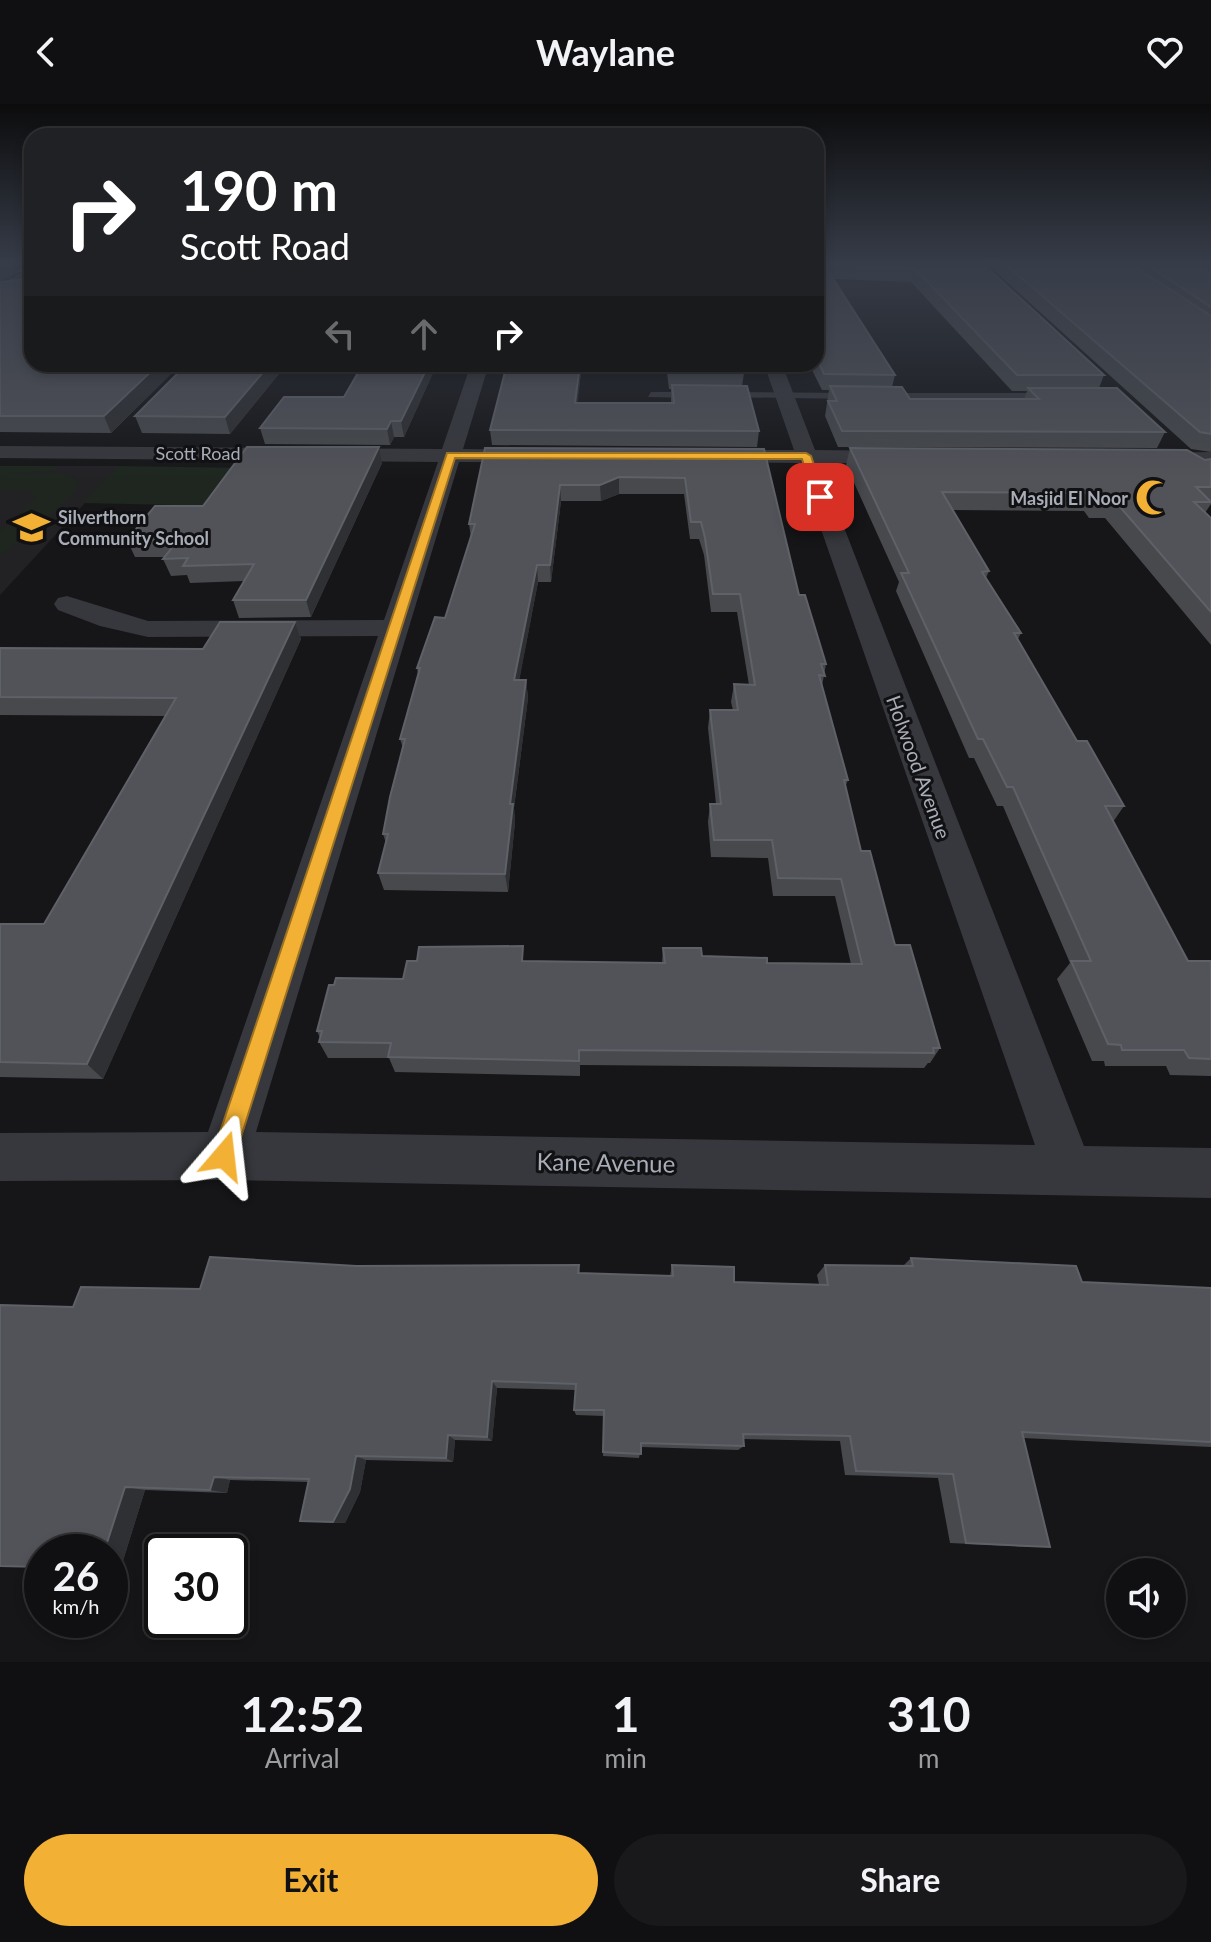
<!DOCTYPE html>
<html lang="en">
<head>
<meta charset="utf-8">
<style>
  :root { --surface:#101012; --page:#19191b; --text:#f1f3f6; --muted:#9c9d9f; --line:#303032; --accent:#f2b134 }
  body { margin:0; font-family:Lato,sans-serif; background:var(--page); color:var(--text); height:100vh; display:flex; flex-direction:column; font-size:30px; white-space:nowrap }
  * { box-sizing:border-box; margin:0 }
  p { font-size:26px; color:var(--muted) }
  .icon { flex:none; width:44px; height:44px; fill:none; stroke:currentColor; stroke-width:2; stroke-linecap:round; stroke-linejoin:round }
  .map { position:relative; height:1558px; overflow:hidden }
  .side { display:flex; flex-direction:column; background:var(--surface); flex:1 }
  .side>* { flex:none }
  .hud { position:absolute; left:24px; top:24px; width:800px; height:244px; border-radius:24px; box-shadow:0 4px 12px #0003,0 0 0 2px var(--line); background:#202124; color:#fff; overflow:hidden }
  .buttons { position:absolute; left:1106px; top:1454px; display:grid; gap:16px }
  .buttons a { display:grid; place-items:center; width:80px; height:80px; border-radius:50%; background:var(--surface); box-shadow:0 4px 12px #0003,0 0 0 2px var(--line); font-size:40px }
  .speed { position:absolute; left:24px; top:1430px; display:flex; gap:16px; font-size:40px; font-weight:700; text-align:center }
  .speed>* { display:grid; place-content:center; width:104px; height:104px; border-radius:50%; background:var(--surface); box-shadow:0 4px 12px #0003,0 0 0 2px var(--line); line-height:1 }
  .speed small { font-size:20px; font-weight:400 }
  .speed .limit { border:4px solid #111; border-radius:12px; background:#fff; color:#111 }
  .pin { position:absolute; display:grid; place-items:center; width:68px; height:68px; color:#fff; margin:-34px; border-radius:16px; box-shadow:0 4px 12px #0006 }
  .me { position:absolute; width:88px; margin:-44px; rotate:17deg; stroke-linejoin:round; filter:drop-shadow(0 0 6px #0008) }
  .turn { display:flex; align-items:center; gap:28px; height:168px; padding:0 24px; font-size:36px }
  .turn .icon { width:104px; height:104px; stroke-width:2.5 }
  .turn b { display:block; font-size:56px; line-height:68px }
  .lanes { display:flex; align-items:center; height:76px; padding:0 24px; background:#0003; justify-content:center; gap:40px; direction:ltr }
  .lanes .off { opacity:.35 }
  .eta { display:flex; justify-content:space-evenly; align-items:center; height:136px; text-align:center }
  .eta b { font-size:48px; font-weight:700; line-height:56px }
  .action { display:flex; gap:16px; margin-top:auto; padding:16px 24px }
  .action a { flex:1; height:92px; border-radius:48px; background:var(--accent); color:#111; font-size:32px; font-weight:700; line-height:92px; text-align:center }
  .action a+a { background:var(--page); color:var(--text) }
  header { display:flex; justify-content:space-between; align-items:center; height:104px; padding:0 24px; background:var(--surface); font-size:36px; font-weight:700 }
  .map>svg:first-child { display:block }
</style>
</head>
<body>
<header><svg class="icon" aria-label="back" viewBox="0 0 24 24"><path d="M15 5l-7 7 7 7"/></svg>Waylane<svg class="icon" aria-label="heart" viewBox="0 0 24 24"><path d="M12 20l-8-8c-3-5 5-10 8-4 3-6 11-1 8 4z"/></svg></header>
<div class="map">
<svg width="1211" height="1558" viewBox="0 0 1211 1558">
  <rect width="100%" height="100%" fill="#161618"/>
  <!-- built -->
  <path fill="#222225" d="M0 362H119L0 491Z"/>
  <!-- green -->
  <g fill="#1e261f">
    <path d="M0 362H57L53 367 10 369 64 370 78 376 76 385 38 425 0 451V429L36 393 29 386H0Z"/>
    <path d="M119 362 247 364 218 402 82 399Z"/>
  </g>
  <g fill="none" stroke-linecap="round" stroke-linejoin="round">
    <!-- service -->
    <g fill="#37383d" fill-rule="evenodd">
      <path d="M651 288H694L698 291 694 294 648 293Z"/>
      <path d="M727 288 850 289 854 292 850 295 724 293Z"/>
      <path d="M883 289H1050L1054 292 1050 295 880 294Z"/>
    </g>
    <!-- minor -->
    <g fill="#37383d" fill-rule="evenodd">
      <path d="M32 164V174L0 190V180Z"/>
      <path d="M471 260H489L463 345 536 346 546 352 536 358H459L256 1028 1035 1041 798 359 714 358 704 352 714 346H794L764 260H782L815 346 900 347 910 353 900 359H819L1084 1042 1211 1044V1094L224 1076 0 1077V1029L208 1028 378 532 148 533 100 522 58 506 54 500 58 494 67 492 148 517 384 516 438 358 0 354V342L442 345Z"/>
      <path d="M1211 348V360L1150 361 1139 355 1150 349Z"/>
    </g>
  </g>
  <!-- wall -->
  <g fill="#47494d" fill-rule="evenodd">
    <path d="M0 159H32V260H181L111 329 0 328V178L25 176 21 167 22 166 0 177Z"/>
    <path d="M816 159H982L1104 271 1099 284 1165 328 1157 344 838 343 825 312 829 286H822L809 260H816ZM834 175 911 178 1012 287H1027L1024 295H910L892 283 895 271Z"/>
    <path d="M986 159H1211V348L1191 345Z"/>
    <path d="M187 260H287L230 330 142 329 135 312Z"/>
    <path d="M437 260 404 333H394L390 341 265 340 260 324 344 293Z"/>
    <path d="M582 260 577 299H671V285H669L666 260H741L744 269 742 282 759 327 757 343 492 341 490 326Z"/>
    <path d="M485 344 764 345 799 491 826 560 822 582 848 676 845 683 861 747 895 841 940 944 930 959H928L924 964 580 961V972L395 968 389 954H328L319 938 320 934 317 927 334 881 403 875 525 857 662 859 663 844 702 852 767 859 851 860 835 792H773L768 754 711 753 708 718 710 700H716L708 624 710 606H733L731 598 734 580 749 581 737 508H711L704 451 699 435H690L684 390H619L601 397H561L551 478H538L519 576H526L528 594 514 704 515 718 508 788 384 786 378 769 386 739 383 730 403 644 400 635 418 571 417 564 445 514 471 434 469 420Z"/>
    <path d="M850 344 1211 355V400L1205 409 1211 414V541L1105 414H1089L1084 407 952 406 989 467 986 474 1021 529 1018 535 1077 637 1124 702 1113 718 1188 857H1211V972L1170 971 1166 962H1105L1104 957H1092L1057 875 1070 859 1003 702H997L974 654H969L896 487 899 478 846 361Z"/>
    <path d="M382 359 311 513 239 514 233 496 244 477 190 479 187 471 171 472 163 455 165 453H135L127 436 203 402Z"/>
    <path d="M295 518 301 535 103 975 0 973V820H44L165 612 0 611V544L203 545Z"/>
    <path d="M911 1154 1082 1178 1211 1184V1343L1023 1334 1050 1443H1031L950 1439 938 1374 845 1371 840 1337 743 1335 744 1342 738 1346 641 1343 639 1354 603 1352 604 1312 576 1311 574 1306 575 1286 497 1284 492 1337 455 1336 453 1358 366 1356 360 1388 345 1419 300 1417 308 1378 230 1376 227 1389 145 1386 121 1463 73 1203 356 1162 579 1161 580 1169 670 1172 672 1161 734 1178 819 1180 817 1171 825 1161 903 1162Z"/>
  </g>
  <!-- shaded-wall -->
  <g fill="#2f3033">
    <path d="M3 159H30L31 161 0 177V160Z"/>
    <path d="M159 260H181L111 329 104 312Z"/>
    <path d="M270 260H287L230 330 225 313Z"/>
    <path d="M429 260H437L404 333 401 317Z"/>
    <path d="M580 260H582L576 314 575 299Z"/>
    <path d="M391 317 394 333 390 341 387 325Z"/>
    <path d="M379 343 382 359 311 513 306 496Z"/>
    <path d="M619 373V390L601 397 600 381Z"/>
    <path d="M560 381 561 397 551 478 550 461Z"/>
    <path d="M537 461 538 478 516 594 514 576Z"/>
    <path d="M295 518 301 535 103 975 87 960Z"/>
    <path d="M526 576 528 594 514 704 515 718 508 788 505 770 510 700Z"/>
    <path d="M492 1277 497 1284 492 1337 487 1333Z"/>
    <path d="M448 1331 455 1336 453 1358 446 1354Z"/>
    <path d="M356 1352 366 1356 360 1388 345 1419 333 1418Z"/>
    <path d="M214 1373 230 1376 227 1389 210 1386Z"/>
    <path d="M125 1383 145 1386 121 1463H110V1448H104Z"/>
  </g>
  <!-- building -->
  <g fill="#525359" stroke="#5f6168" stroke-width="2">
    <path d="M29 159H32V260H159L104 312H0V178L28 175V167H21L29 161Z"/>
    <path d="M816 159H982L1104 271H1017L915 165 825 162 895 271 824 270 816 253Z"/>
    <path d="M1004 159H1129L1211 212V330L1200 328Z"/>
    <path d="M1144 159H1211V203Z"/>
    <path d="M187 260H270L225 313 135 312Z"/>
    <path d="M363 260H429L401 317H391L387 325 260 324 284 293H344Z"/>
    <path d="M507 260H580L575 299H674L672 281 747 282 759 327 490 326Z"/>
    <path d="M669 260H741L744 269 670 268Z"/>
    <path d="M830 282 902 283 910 295H1039L1028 284H1117L1165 328 842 327 828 297H837Z"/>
    <path d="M247 343H379L306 496H233L254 460 183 462 188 454 163 455 178 436H127L155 402H203Z"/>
    <path d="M485 344 764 345 799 491H805L826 560H821L825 572 819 571 848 676H844L861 747H870L895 841H910L940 944H933L934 949 579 946V957L388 953 391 939 319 938 322 927H317L329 881H334L336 874 403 875 407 857H417L419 843 523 842 522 857 665 859 663 844H701L702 852 767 854V859L862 860 841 775 778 774 772 736H714L710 700H721L710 606H738L734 580 755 581 740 490H713L705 434 701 418H691L685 374 619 373 600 381H560L550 461H537L514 576H526L510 700H513L505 770 378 769 388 730H383L390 693 405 635H400L420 564H417L435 513 445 514 475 420H469Z"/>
    <path d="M850 344 1187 346 1205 356 1211 355V383H1196L1211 398H1194L1211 414V508L1114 396H1097L1092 389 942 388 989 467 982 468 1021 529H1014L1077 637H1087L1124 702H1105L1188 857H1211V955L1189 954 1184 946H1122L1121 941 1108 940 1071 857H1091L1013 683H1007L983 635H978L901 469H909Z"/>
    <path d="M220 518H295L87 960 0 958V820H44L176 594 0 593V544L203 545Z"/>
    <path d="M210 1153 356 1162 579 1161 578 1169 673 1172 672 1161 734 1163V1178L828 1181 825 1161 913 1162 911 1154 1076 1162 1082 1178 1211 1184V1338L1022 1328 1050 1443 966 1439 953 1370 856 1367 850 1332 743 1330 744 1342 641 1339V1350L603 1348 604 1306H574L576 1280 492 1277 487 1333 448 1331 446 1354 356 1352 350 1385 333 1418 300 1417 309 1375 214 1373 210 1386 125 1383 104 1448H42V1463L0 1462V1201L73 1203 81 1183 200 1185Z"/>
  </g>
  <!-- sky -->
  <linearGradient id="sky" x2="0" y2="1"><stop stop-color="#0c0c0d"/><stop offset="0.42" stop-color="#363c48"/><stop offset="1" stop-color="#363c48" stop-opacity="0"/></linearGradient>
  <rect width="1211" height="377" fill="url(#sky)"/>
  <!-- route -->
  <path fill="#f2b134" stroke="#9d7322" stroke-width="2" d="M447 349H806L811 352 825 393 820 396 814 393 802 355 455 354 235 1052 232 1060 224 1064 215 1060 212 1052Z"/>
  <!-- icons -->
  <defs>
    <symbol id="mosque-bare" viewBox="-9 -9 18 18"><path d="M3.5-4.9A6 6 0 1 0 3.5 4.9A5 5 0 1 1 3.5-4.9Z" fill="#f2b134" stroke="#111113" stroke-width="2.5" paint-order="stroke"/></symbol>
    <symbol id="school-bare" viewBox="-9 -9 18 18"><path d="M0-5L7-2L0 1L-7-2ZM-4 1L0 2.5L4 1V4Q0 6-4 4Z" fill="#f2b134" stroke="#111113" stroke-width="2.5" paint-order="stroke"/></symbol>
  </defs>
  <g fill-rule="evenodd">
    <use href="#mosque-bare" x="1128" y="368" width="51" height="51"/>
    <use href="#school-bare" x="6" y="398" width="51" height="51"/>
  </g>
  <g text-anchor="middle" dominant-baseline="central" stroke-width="6" stroke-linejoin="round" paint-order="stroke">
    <!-- far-street labels -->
    <g font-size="18" fill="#a8adb8" stroke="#111113">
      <text x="198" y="349">Scott Road</text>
    </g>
    <!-- far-poi labels -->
    <g font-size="18" font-weight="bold" fill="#a8adb8" stroke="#111113" text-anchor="end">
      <text x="1128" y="394">Masjid El Noor</text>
      <text x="58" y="413" text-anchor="start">Silverthorn<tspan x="58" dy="21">Community School</tspan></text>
    </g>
    <!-- street labels -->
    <g font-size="20" fill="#a8adb8" stroke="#111113">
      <text transform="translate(919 663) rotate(70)">Holwood Avenue</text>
    </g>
    <!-- near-street labels -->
    <g font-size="24" fill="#a8adb8" stroke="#111113">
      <text transform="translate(606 1058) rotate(1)">Kane Avenue</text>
    </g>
  </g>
</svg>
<div class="buttons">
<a><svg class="icon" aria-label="sound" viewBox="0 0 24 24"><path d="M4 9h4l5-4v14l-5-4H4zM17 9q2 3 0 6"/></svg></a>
</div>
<div class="speed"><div>26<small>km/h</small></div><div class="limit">30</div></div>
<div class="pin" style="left:820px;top:393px;background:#d93025"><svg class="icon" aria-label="arrive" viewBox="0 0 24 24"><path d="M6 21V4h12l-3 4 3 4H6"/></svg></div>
<svg class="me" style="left:224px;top:1052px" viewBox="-20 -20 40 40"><path d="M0-17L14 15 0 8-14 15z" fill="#f2b134" stroke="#fff" stroke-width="4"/></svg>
<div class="hud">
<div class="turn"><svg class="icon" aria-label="right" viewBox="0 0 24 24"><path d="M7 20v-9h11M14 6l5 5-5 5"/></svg><div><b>190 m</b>Scott Road</div></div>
<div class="lanes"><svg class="icon off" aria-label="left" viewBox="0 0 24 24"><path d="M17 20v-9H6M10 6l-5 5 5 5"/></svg><svg class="icon off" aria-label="ahead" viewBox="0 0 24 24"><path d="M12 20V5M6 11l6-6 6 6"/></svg><svg class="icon" aria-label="right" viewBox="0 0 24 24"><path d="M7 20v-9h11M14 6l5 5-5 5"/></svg></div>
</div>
</div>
<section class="side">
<div class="eta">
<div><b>12:52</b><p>Arrival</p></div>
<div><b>1</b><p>min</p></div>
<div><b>310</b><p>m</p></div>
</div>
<div class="action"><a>Exit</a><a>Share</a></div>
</section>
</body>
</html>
